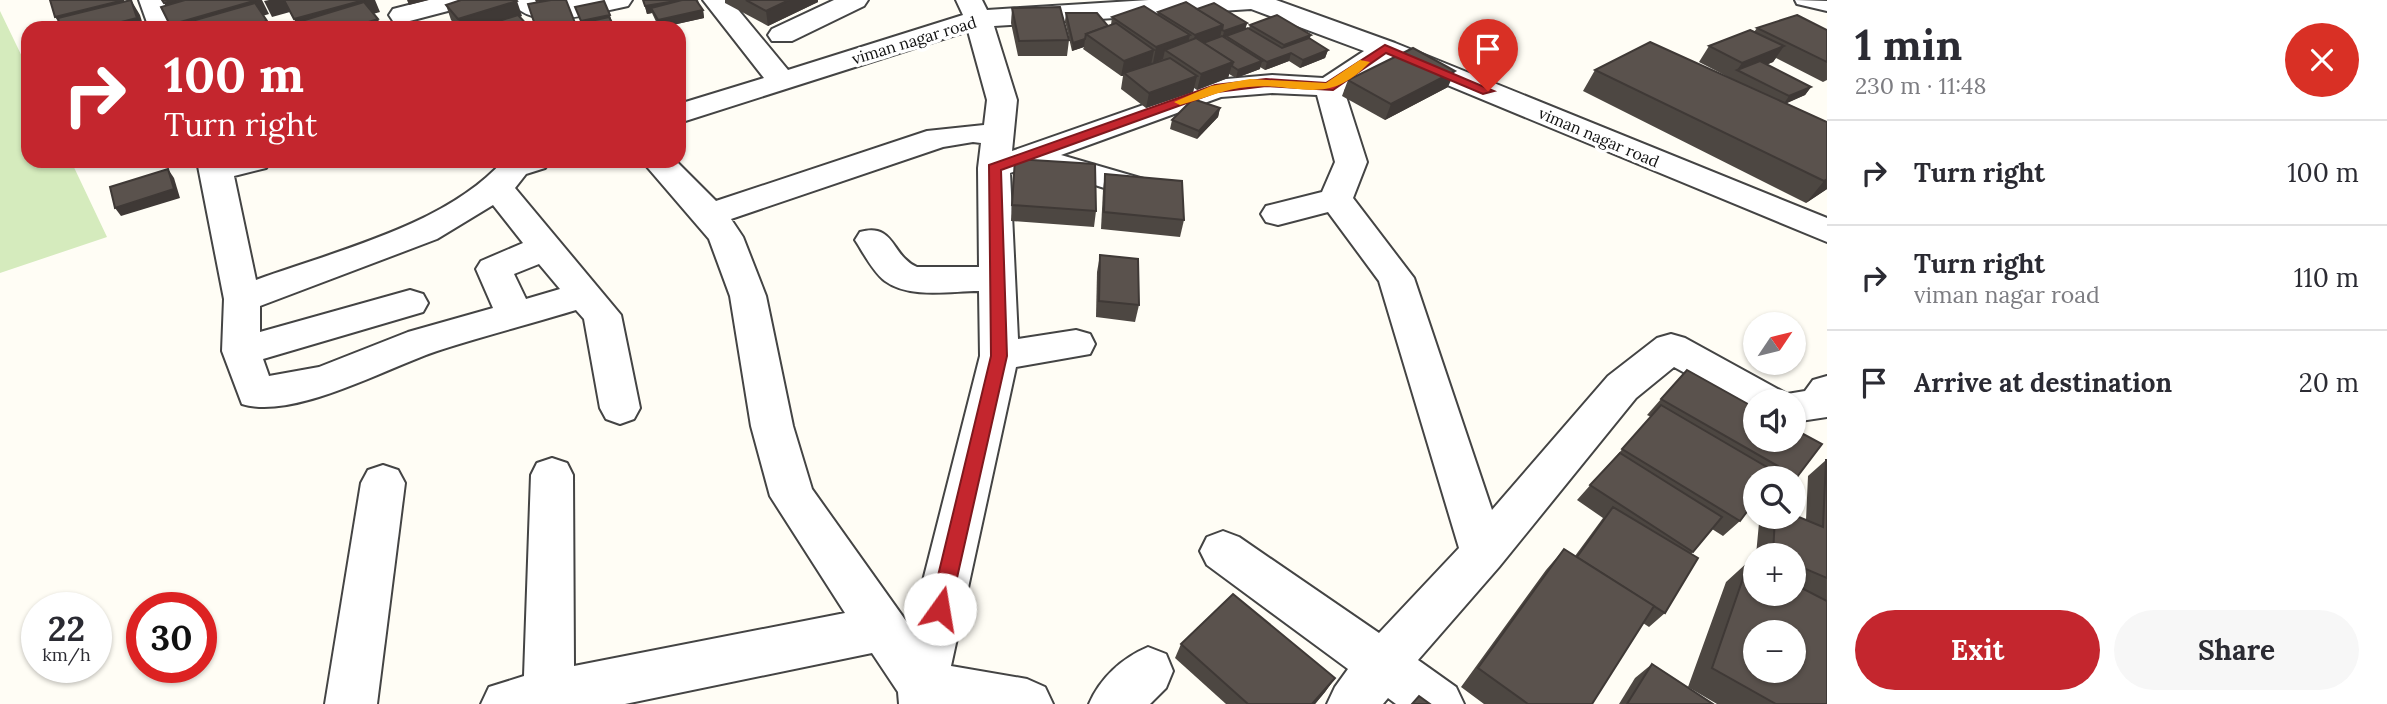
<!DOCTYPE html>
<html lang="en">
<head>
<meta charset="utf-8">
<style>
  :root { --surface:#fff; --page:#f7f7f7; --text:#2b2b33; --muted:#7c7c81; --line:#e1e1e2; --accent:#c4262e }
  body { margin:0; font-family:Lora,serif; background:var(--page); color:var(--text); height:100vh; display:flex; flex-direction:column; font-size:26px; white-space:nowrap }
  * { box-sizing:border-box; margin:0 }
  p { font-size:23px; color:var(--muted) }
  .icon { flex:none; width:38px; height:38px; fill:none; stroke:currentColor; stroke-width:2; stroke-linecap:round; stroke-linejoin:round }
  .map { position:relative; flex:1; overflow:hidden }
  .drawer { display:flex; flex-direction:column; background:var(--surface); width:560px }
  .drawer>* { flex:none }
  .top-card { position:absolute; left:21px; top:21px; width:665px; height:147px; border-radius:21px; box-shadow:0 2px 5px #0004; background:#c4262e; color:#fff; overflow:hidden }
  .needle { width:46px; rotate:55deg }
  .fabs { position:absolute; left:1743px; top:312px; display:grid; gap:14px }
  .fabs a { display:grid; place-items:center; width:63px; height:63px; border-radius:50%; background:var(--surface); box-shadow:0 2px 5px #0004; font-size:35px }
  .speed { position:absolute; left:21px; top:592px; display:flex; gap:14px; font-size:35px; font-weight:700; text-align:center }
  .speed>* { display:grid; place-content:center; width:91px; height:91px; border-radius:50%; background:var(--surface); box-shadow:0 2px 5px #0004; line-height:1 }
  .speed small { font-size:18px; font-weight:400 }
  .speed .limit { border:10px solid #d22; background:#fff; color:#111 }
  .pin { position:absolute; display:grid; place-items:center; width:60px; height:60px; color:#fff; margin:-72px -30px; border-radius:50% 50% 50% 0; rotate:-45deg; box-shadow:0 0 7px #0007 }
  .pin .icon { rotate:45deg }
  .me { position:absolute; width:77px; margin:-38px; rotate:13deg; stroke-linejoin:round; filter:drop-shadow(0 0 5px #0008) }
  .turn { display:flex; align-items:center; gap:24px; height:147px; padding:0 28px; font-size:32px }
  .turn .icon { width:91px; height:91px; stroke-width:2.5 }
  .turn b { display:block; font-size:49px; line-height:60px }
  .round { display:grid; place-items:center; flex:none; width:74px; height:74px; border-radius:37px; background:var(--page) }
  .headline { display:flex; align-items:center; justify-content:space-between; height:119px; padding:0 28px }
  h1 { font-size:42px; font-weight:800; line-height:52px }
  .primary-button { display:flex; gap:14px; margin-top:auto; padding:14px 28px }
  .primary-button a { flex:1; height:80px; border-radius:42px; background:var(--accent); color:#fff; font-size:28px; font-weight:800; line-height:80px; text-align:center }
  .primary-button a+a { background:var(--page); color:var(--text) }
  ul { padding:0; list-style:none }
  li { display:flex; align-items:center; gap:21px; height:105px; padding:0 28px; border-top:2px solid var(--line) }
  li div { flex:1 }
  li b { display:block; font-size:26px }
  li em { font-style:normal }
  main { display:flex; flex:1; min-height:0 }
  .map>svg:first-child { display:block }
</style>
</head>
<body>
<main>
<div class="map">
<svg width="1827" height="704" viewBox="0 0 1827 704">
  <rect width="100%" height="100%" fill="#fffdf5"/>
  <!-- green -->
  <path fill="#d5ebbd" d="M0 11 28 69V161H71L107 237 0 273Z"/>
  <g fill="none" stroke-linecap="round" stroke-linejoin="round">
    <defs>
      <path id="service" d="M1795 0 1827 1V11L1797 4Z"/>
      <g id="minor">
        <path d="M139 0H165L175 28H149Z"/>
        <path d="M428 0H471L467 6 402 23 393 21 389 15 393 9Z"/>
        <path d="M510 0H632L628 6 619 8C588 14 532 33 510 0Z"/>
        <path d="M703 0H730L788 70 963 15 956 0H982L987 10 1149 0H1276L1395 43 1827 218V242L1387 60 1344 90 1367 162 1353 198 1414 278 1492 510 1608 376 1657 338 1671 334 1685 338 1787 394 1805 391 1813 380 1827 376V417L1794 422V401H1755V411L1674 367 1636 398 1499 567 1418 660 1456 687 1464 704H1396L1388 698 1383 704H1327L1335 687 1348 669 1207 565 1200 551 1207 537 1223 531 1239 537 1379 633 1459 548 1379 281 1328 212 1278 225 1266 222 1261 214 1266 206 1322 192 1335 162 1317 95 1272 93 1221 97 1061 155 1147 180 1151 187 1147 194 1135 197 1123 194 1033 165 1010 173 1018 339 1076 330 1090 334 1095 344 1090 354 1016 367 951 666 1027 679 1045 687 1053 704H899L898 692 872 653 625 704H481L489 687 524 676 531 475 537 463 552 458 567 463 573 475 574 666 845 613 770 496 751 426 730 296 709 239 642 161H676L716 201 927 131 984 125 987 100 968 31 679 123V104L764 78ZM1251 9 1364 51 1323 78 1272 75 1215 80 1012 151 1017 100 994 26ZM973 142 981 143 978 168 979 267H917C891 256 895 222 860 232L855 240C863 252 873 272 885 281 909 299 951 291 979 291L980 356 911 628 812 489 793 426 766 296 743 237 731 219 943 147Z"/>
        <path d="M834 0H868L864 6 792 41H772L768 35 772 29Z"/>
        <path d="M197 161H271L266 168 234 176 256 280C335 251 446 225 503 161H550L545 168 526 174 515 188 621 315 640 408 634 419 620 424 606 419 600 408 584 319 576 310C530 324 483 336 437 351 386 368 294 420 242 404L222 351 224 299ZM493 205 523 243 481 261 476 269 493 308 408 332 319 367 269 376 263 359 423 312 428 303 423 294 410 290 260 332V306L437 239ZM539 264 560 289 526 299 514 274Z"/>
        <path d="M383 465 398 470 405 483 377 704H325L361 483 368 470Z"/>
        <path d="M1148 647 1166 654 1173 671 1166 688 1150 704H1089C1100 678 1122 658 1148 647Z"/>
      </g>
    </defs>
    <!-- service casing -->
    <use href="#service" stroke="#444" stroke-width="4"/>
    <!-- minor casing -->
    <use href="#minor" stroke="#444" stroke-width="4"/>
    <!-- service -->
    <use href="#service" fill="#fff" fill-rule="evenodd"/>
    <!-- minor -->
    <use href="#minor" fill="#fff" fill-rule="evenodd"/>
  </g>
  <!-- wall -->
  <g fill="#4d4742">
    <path d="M643 0H698L699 4 703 10 704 18 659 28 652 13 647 14Z"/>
    <path d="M725 0H818V2L768 26 725 3Z"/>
    <path d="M446 5 522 16 519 17 530 28H458L451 20Z"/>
    <path d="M1012 8 1069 40 1067 56H1018L1011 23Z"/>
    <path d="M1197 9 1247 23 1245 29 1249 28 1250 25 1310 39 1328 50 1325 58 1300 68 1289 61 1265 70 1260 67V69L1236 78 1229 74 1228 78 1197 90 1194 88 1193 92 1146 108 1121 89 1123 76H1121L1083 49 1084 47 1072 51 1065 21 1066 13 1108 26 1111 25 1112 17 1157 14 1158 12Z"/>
    <path d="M1757 28 1827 30V80L1823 82 1776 58 1773 62 1766 65 1811 87 1805 95 1786 103 1827 122V189L1806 203 1583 91 1595 70 1742 84 1699 62 1709 46 1754 32Z"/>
    <path d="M1348 80 1448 87 1385 120 1342 96Z"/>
    <path d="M1220 108 1218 117 1197 139 1170 129 1172 120Z"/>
    <path d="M1105 174 1184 220 1180 237 1101 229 1103 190Z"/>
    <path d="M1013 175 1096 211 1094 227 1011 221Z"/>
    <path d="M1100 255 1139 305 1135 322 1096 317 1097 272Z"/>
    <path d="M1661 399 1797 477 1794 481V478H1755L1740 521 1723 536 1712 529 1691 554 1665 613 1649 627 1643 623 1592 704H1484L1461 687 1546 570 1564 549 1575 556 1603 518 1577 500 1651 417 1647 415Z"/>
    <path d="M1826 460H1827V704H1717L1688 687 1726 582 1749 561 1794 593V555H1756L1759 523 1767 516H1794L1806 520 1808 476Z"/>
    <path d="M1181 644 1335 678 1325 692 1315 704H1226L1175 658Z"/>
    <path d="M1652 664 1713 704H1619L1635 678Z"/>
  </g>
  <!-- shaded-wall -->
  <g fill="#3f3936">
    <path d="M120 0H124L129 16 63 28 55 17Z"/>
    <path d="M131 0 140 15 144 28H98Z"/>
    <path d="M175 0H237L172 18 164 3Z"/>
    <path d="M257 0H262L269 14 221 28H172L170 25Z"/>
    <path d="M269 0H284L290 12 272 17 264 1Z"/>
    <path d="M364 0H375L380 12 324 28H298L294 19Z"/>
    <path d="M407 0H429L409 5Z"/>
    <path d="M535 0H558L536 2Z"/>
    <path d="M682 0 651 8 652 13 647 14 645 6Z"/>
    <path d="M789 0H818V2L768 26 766 11Z"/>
    <path d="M517 1 522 16 483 28H461L458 19Z"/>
    <path d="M703 10 704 18 659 28 658 20Z"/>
    <path d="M610 15 612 23 583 28 581 21Z"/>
    <path d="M378 19 382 28H350Z"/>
    <path d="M267 21 270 28H243Z"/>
    <path d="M1247 23 1245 31 1226 36V38L1222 40 1224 31Z"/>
    <path d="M1223 25 1219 41 1191 51 1195 35Z"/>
    <path d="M1190 35 1186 51 1165 50 1163 59 1153 63 1156 47Z"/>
    <path d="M1311 35 1308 43 1282 54 1284 45Z"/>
    <path d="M1085 39 1084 47 1072 51 1073 43Z"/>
    <path d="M1784 46 1773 62 1744 74 1737 70 1742 63Z"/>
    <path d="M1154 50 1151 65 1124 73 1123 76H1121L1124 61Z"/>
    <path d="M1328 50 1325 58 1300 68 1303 60Z"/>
    <path d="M1291 53 1289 61 1265 70 1267 62Z"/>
    <path d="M1262 61 1260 69 1236 78 1238 70Z"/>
    <path d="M1233 62 1228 78 1197 90 1201 74Z"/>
    <path d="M1455 71 1448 87 1385 120 1391 104Z"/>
    <path d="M1197 76 1193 92 1146 108 1149 93Z"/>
    <path d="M1811 87 1805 95 1783 105 1789 96Z"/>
    <path d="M1220 108 1218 117 1197 139 1199 131Z"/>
    <path d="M168 169 174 178 180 198 121 216 115 208Z"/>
    <path d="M1827 179V189L1806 203 1824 181Z"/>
    <path d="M1335 678 1325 692 1315 704H1312Z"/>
  </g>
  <!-- building -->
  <g fill="#5a524d" stroke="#3f3936" stroke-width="2" fill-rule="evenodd">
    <path d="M50 0H120V1L55 17Z"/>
    <path d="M131 0 137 18 98 28H60L58 18Z"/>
    <path d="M162 0H175L164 3Z"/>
    <path d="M185 0H257L170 25 161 7Z"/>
    <path d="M284 0H364L294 19Z"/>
    <path d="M461 0H516L517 1 458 19 446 5Z"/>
    <path d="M551 0H566L577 28H536L528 4Z"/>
    <path d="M643 0H696L703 10 658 20 651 8 682 0 645 6Z"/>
    <path d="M746 0H789L766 11Z"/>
    <path d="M604 1 610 15 581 21 575 7Z"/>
    <path d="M364 2 378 19 350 28H298L295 23Z"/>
    <path d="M1186 2 1223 25 1195 35 1158 12Z"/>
    <path d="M255 3 267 21 243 28H172L171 27Z"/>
    <path d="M1214 3 1247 23 1224 31 1222 30 1223 25 1197 9Z"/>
    <path d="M1144 6 1190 35 1156 47 1112 17Z"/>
    <path d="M1060 7 1069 40 1019 41 1012 8Z"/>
    <path d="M1066 13H1097L1108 26 1086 34 1085 39 1073 43Z"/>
    <path d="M518 15 530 28H477Z"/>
    <path d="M1277 15 1311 35 1284 45 1250 25Z"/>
    <path d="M1797 15 1827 30V62L1757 28Z"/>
    <path d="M609 17 615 28H580L577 24Z"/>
    <path d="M129 22 131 28H104Z"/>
    <path d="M274 23 278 28H256Z"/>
    <path d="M1116 23 1154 50 1124 61 1086 34Z"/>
    <path d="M373 24 376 28H362Z"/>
    <path d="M651 25 653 28H637Z"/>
    <path d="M1248 28 1282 48 1309 38 1328 50 1303 60 1291 53 1267 62 1226 36Z"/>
    <path d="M1750 30 1784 46 1742 63 1709 46Z"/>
    <path d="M1222 36 1262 61 1238 70 1232 66 1233 62 1203 43Z"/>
    <path d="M1196 38 1233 62 1201 74 1165 50Z"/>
    <path d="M1650 42 1827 122V179L1824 181 1595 70Z"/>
    <path d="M1413 48 1455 71 1391 104 1348 80Z"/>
    <path d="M1170 58 1197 76 1149 93 1124 73Z"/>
    <path d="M1760 61 1811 87 1789 96 1737 70Z"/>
    <path d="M1193 99 1220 108 1199 131 1172 120Z"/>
    <path d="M1015 159 1095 164 1096 211 1012 205Z"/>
    <path d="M168 169 174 189 115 208 110 187Z"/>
    <path d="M1105 174 1182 181 1184 220 1104 212Z"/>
    <path d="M1100 255 1138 259 1139 305 1099 301Z"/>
    <path d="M1687 370 1755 408V439H1794V429L1822 444 1797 477 1661 399Z"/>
    <path d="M1661 405 1777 473 1773 478H1755V501L1740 521 1622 449Z"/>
    <path d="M1620 453 1722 517 1693 552 1590 485Z"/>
    <path d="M1826 460H1827V578L1794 564V555H1773L1775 516H1794V515L1823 527Z"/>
    <path d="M1613 507 1698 558 1665 613 1577 557Z"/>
    <path d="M1564 549 1654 606 1592 704H1528L1478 668Z"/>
    <path d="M1749 561 1755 564V593H1794V584L1827 601V704H1776L1712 668ZM1755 632H1794V670H1755Z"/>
    <path d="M1233 594 1335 678 1312 704H1248L1181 644Z"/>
    <path d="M1652 664 1713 704H1627Z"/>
    <path d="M1419 696 1430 704H1412Z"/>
  </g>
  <!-- route -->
  <path fill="#c4262e" stroke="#7f191e" stroke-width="2" d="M1385 45 1494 91 1483 94 1386 53 1333 90 1266 86 1217 92 1001 170 1007 356 950 609 947 615 940 618 933 615 930 609 991 356 989 165 1215 85 1266 79 1326 83Z"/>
  <!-- slow -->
  <path fill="#f59e0b" d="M1360 60 1370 62C1326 108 1300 82 1248 87 1224 89 1203 99 1180 105L1174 102 1211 86 1250 79 1326 83Z"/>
  <g text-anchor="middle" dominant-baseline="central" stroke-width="7" stroke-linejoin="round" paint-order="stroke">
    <!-- far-street labels -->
    <g font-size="16" fill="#111" stroke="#fff">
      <text transform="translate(914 40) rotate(-17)">viman nagar road</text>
      <text transform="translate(1599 137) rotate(23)">viman nagar road</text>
    </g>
  </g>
</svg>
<div class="fabs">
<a><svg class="needle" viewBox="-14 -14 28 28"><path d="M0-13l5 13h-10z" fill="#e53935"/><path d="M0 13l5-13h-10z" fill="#7c7c81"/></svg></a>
<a><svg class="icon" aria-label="sound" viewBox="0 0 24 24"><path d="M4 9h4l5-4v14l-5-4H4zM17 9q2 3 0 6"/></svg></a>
<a><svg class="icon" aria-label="search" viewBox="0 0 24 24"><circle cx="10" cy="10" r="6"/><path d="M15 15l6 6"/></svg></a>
<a>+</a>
<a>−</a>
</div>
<div class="speed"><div>22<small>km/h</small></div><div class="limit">30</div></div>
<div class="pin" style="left:1488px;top:91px;background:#d93025"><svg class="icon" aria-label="arrive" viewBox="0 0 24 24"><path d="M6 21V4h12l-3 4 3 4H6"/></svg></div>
<svg class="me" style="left:940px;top:609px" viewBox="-20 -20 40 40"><circle r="19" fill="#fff"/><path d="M0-13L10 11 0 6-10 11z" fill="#c4262e"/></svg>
<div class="top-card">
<div class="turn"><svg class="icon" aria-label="right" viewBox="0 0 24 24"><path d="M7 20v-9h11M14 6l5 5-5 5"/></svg><div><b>100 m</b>Turn right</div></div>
</div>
</div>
<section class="drawer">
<div class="headline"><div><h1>1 min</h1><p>230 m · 11:48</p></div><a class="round" style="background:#d93025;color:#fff"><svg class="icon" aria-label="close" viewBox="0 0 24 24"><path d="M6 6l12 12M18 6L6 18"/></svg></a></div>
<ul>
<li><svg class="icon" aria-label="right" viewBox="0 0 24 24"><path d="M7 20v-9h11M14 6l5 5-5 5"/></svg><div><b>Turn right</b></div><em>100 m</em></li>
<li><svg class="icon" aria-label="right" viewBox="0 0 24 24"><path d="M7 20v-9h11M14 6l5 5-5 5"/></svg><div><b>Turn right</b><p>viman nagar road</p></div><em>110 m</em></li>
<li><svg class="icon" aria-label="arrive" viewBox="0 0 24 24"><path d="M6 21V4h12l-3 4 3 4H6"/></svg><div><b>Arrive at destination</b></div><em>20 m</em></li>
</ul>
<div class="primary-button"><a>Exit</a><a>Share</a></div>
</section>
</main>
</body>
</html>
